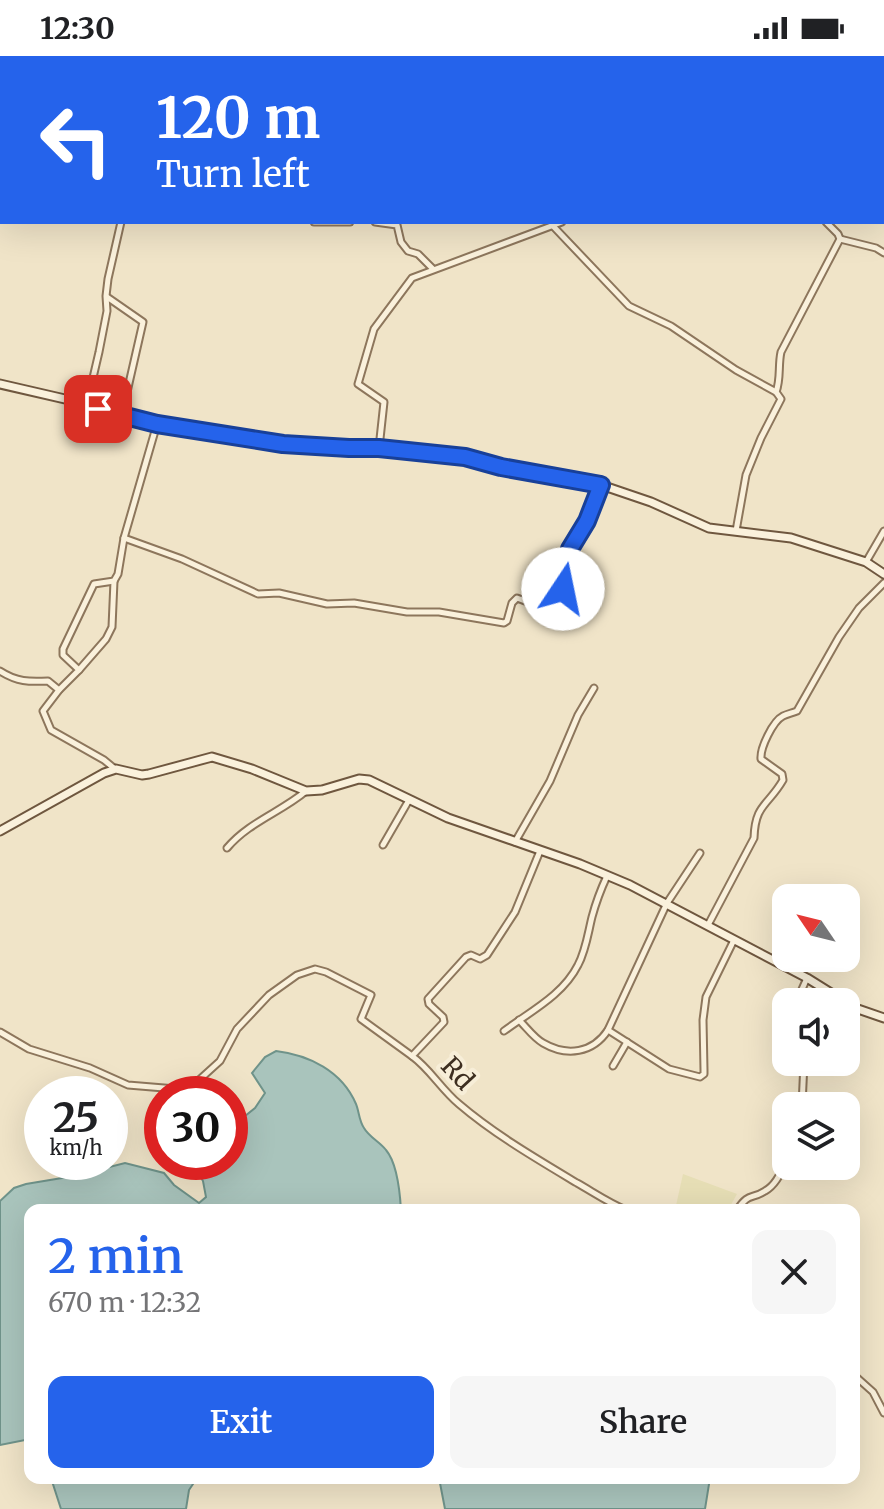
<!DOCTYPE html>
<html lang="en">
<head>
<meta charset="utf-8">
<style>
  :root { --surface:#fff; --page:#f6f6f6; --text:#202124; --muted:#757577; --accent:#2563eb }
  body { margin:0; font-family:Merriweather,serif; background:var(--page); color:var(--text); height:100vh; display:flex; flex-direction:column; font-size:30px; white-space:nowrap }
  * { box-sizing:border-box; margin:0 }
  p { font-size:26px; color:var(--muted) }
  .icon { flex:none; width:44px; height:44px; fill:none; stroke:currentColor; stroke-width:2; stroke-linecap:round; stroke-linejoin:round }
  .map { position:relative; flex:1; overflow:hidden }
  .drawer { position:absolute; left:24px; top:1148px; width:836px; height:280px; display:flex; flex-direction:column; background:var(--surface); border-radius:16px; box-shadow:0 8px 32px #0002 }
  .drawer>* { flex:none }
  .top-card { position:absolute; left:0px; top:0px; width:884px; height:168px; box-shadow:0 8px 32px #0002; background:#2563eb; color:#fff; overflow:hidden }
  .needle { width:52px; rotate:305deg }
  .tools { position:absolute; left:772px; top:828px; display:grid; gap:16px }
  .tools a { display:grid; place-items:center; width:88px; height:88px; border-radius:16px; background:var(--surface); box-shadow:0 8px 32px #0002; font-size:40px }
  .speed { position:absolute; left:24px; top:1020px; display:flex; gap:16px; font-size:40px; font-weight:700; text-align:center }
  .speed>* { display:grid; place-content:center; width:104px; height:104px; border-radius:50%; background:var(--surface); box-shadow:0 8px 32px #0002; line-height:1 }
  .speed small { font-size:20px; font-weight:400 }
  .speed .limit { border:12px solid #d22; background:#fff; color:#111 }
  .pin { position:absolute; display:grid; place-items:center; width:68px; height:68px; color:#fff; margin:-34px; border-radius:16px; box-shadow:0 4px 12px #0006 }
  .me { position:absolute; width:88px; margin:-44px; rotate:11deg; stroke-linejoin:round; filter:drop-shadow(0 0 6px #0008) }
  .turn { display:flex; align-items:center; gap:28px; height:168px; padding:0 24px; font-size:36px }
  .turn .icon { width:104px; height:104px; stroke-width:2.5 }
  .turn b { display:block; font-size:56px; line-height:68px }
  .round { display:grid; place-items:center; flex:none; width:84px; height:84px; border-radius:16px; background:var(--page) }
  .headline { display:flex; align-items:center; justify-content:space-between; height:136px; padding:0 24px }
  h1 { font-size:48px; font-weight:600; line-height:60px; color:var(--accent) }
  .cta { display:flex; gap:16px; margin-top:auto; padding:16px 24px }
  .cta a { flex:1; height:92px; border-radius:16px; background:var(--accent); color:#fff; font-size:32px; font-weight:600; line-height:92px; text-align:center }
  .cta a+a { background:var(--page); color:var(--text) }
  .status { display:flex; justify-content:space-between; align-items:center; height:56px; padding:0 40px; background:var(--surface); direction:ltr }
  .status svg { height:22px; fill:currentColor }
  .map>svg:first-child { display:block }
</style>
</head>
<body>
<div class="status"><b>12:30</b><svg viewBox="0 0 49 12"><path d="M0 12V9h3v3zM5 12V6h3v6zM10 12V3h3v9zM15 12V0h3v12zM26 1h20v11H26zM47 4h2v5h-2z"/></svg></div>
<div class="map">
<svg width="884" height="1453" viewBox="0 0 884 1453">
  <rect width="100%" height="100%" fill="#f0e4c8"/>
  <!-- farmland -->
  <path fill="#e6deb5" d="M683 1118 737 1138 728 1154H675Z"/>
  <!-- water -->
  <g fill="#a9c4bc" stroke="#6f938a" stroke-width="2">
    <path d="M276 995C309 999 342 1015 356 1048 359 1055 359 1065 364 1072 369 1081 380 1086 386 1094 397 1107 400 1137 401 1154H30V1385L25 1384 0 1389V1145L14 1132 26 1128 74 1120 125 1107 164 1117 174 1129 199 1147 206 1141 203 1125 192 1106H230V1072L255 1052 265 1037 252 1017 265 1001Z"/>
    <path d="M51 1422H197L189 1434 186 1453H61Z"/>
    <path d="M439 1422H710L705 1453H445Z"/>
  </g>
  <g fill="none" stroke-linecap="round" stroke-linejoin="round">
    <defs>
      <g id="street">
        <path d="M173 0 177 2"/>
        <path d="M680 0 687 2"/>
        <path d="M158 2 160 0"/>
        <path d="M221 2V0"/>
        <path d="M321 2 324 0"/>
        <path d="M790 2V0"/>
        <path d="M872 2 873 0"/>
        <path d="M0 3 3 0"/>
        <path d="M314 166H350"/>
        <path d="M375 166 397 169 401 186 408 195 418 198 433 213"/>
        <path d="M553 170 629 250 671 270 736 314 776 336"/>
        <path d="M840 183 876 192 884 197"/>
        <path d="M107 241 143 266 122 358"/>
        <path d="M78 346 92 326 99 296 107 255 106 240 108 223 121 166"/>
        <path d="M379 392 384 346 358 328 374 273 412 222 562 166"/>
        <path d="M736 475 746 419 761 382 781 343 776 336C781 323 778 309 781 296L840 183 838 178 826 166"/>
        <path d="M124 482 182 503 258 538 279 537 327 548 354 547 407 556H439L504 567 507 565 512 547 517 542 549 554 559 546 570 493 587 465 601 429"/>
        <path d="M866 506 884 475"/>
        <path d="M79 614 106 583 112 571 114 525"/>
        <path d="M0 615C17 626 29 626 48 625L59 634"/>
        <path d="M115 713 104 704 51 674 43 655 59 634 79 614 63 599V593L94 528 114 525 118 518 124 482 157 368"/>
        <path d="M515 786 550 725 578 659 594 632"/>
        <path d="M383 789 409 744"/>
        <path d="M227 792C249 766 281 756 306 735"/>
        <path d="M540 795 515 856 487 899 480 903 471 899 466 901 428 943 429 948 443 961 444 966 412 1000C430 1013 441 1033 459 1048 494 1078 537 1103 577 1127 593 1136 609 1147 626 1154"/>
        <path d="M700 797 667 847 608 974 669 1013 700 1021 704 1018V1014L703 964 706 941 734 884"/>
        <path d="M708 869 754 782C755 748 768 750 783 724L782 718 761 703C760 692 773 665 783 660 787 658 792 657 797 655L839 581 859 552 884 527"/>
        <path d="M798 946 799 940 807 922"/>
        <path d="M519 964C527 972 534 982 543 987 567 1001 593 997 608 974"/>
        <path d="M504 975C531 955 563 939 578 909 586 894 588 877 592 861 596 846 601 833 607 820"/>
        <path d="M0 976 29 993 90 1012 128 1029 188 1034 220 1005 237 973 269 939 297 919 315 913 326 916 371 939 361 963 412 1000"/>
        <path d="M613 1010 627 986"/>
        <path d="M802 1050 804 1006"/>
        <path d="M737 1154C749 1136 751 1144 765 1135 776 1129 781 1116 786 1106"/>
        <path d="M854 1319 873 1336 884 1357"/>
      </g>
      <g id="secondary">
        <path d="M0 328 78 346 157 368 225 379 283 388 379 392 465 401 501 411 601 429 651 446 709 472 791 482 866 506 884 518"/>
        <path d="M0 775 104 717 116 713 142 719 149 718 212 701 252 713 306 735 322 734 359 723 369 724 448 762 580 808 630 829 807 922 855 952 884 962"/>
      </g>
    </defs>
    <!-- street casing -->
    <use href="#street" stroke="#8d765c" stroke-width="9"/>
    <!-- secondary casing -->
    <use href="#secondary" stroke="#6f573f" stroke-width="11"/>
    <!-- street -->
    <use href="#street" stroke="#faf1dc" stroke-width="5"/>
    <!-- secondary -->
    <use href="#secondary" stroke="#faf1dc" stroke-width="7"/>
  </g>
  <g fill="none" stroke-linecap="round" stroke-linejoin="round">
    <defs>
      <path id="route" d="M98 353 157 368 283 388 349 392H379L465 401 501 411 601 429 587 465 570 493 564 520 563 533"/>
    </defs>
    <!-- route casing -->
    <use href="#route" stroke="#184099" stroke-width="20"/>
    <!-- route -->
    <use href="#route" stroke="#2563eb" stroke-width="14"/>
  </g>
  <g text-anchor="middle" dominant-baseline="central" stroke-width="8" stroke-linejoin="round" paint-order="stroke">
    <!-- street labels -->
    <g font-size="26" fill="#3d2e20" stroke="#f7eed8">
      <text transform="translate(458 1017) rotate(47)">Rd</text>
    </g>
  </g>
</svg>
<div class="tools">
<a><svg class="needle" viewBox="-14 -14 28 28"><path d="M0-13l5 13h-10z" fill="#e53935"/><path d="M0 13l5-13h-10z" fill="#757577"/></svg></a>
<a><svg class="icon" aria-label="sound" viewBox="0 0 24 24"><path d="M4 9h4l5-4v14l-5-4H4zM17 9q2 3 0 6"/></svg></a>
<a><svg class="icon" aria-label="layers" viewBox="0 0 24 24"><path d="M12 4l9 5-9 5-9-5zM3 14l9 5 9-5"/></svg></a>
</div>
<div class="speed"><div>25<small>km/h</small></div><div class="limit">30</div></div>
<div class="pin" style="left:98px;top:353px;background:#d93025"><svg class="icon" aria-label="arrive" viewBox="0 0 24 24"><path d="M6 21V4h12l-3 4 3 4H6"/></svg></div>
<svg class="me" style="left:563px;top:533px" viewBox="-20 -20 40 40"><circle r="19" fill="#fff"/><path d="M0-13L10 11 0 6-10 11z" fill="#2563eb"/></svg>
<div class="top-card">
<div class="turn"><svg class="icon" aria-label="left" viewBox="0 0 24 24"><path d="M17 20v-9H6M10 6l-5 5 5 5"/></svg><div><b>120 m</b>Turn left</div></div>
</div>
<section class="drawer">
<div class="headline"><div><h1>2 min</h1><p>670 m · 12:32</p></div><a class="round"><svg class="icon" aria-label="close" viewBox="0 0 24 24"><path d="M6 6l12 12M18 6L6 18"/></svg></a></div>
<div class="cta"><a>Exit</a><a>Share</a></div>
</section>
</div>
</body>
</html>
